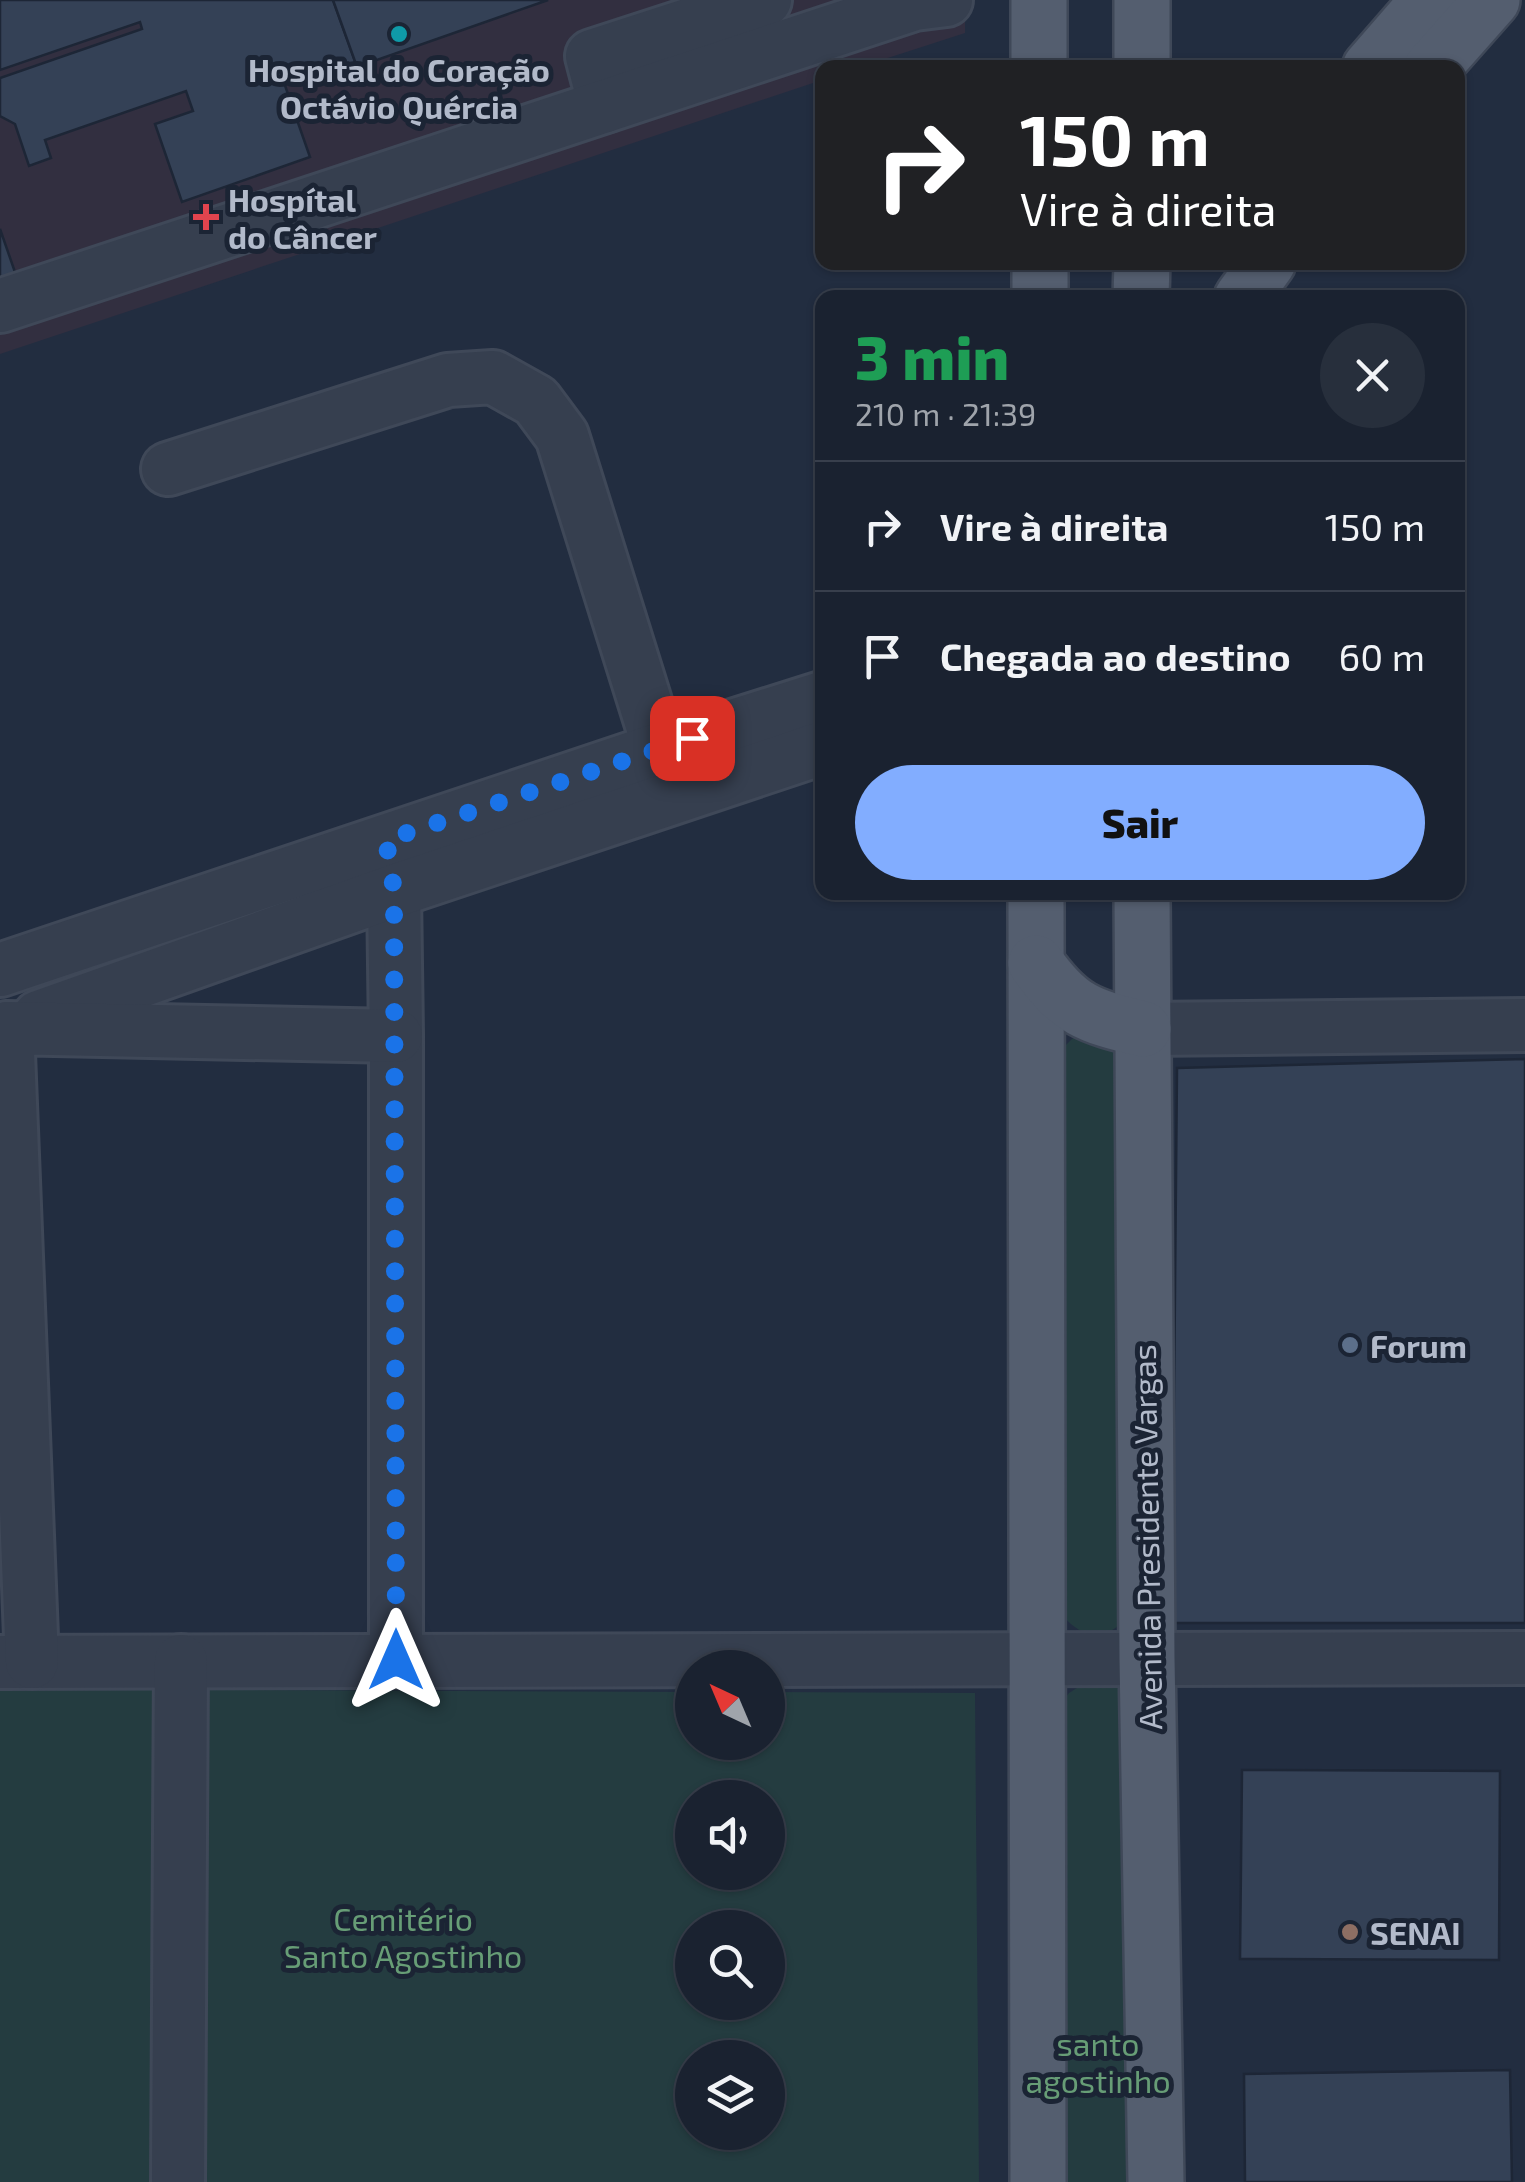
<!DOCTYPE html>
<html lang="pt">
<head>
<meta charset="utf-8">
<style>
  :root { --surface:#1a2230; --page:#272f3c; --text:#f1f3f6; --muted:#9fa4ab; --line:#383f4c; --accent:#82adff }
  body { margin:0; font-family:"Exo 2",sans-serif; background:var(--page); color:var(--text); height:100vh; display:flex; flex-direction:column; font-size:38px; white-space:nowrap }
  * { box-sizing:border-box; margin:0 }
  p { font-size:32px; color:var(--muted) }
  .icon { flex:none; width:55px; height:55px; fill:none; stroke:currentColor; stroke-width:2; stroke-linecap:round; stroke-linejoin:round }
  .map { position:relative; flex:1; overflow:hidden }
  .panel { position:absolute; left:815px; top:290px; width:650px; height:610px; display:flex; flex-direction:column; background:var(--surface); border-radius:20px; box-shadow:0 2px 8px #0004,0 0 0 2px var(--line) }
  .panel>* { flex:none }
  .banner { position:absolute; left:815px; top:60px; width:650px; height:210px; border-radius:20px; box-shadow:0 2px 8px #0004,0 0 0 2px var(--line); background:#202124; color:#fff; overflow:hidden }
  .needle { width:65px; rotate:316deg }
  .tools { position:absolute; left:675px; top:1650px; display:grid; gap:20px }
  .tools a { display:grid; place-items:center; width:110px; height:110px; border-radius:50%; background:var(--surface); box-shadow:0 2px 8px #0004,0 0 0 2px var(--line); font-size:50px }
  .pin { position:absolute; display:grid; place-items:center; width:85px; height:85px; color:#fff; margin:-42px; border-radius:20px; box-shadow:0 5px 15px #0006 }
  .me { position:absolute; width:110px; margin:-55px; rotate:0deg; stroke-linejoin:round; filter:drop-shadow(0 0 8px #0008) }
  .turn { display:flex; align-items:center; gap:35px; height:210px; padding:0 40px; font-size:45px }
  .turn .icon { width:130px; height:130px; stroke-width:2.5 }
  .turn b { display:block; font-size:70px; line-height:85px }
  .round { display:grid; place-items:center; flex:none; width:105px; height:105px; border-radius:52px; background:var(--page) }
  .headline { display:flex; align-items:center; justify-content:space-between; height:170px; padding:0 40px }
  h1 { font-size:60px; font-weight:800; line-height:75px; color:#1e9e55 }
  .button { display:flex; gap:20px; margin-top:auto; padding:20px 40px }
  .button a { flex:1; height:115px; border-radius:60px; background:var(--accent); color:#111; font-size:40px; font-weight:800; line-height:115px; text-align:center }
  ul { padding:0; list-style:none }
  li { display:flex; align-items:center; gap:30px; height:130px; padding:0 40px; border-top:2px solid var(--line) }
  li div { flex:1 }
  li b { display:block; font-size:38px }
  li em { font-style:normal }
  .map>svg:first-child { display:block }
</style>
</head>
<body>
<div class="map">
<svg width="1525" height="2182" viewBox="0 0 1525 2182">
  <rect width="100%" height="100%" fill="#222d40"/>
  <!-- medical -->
  <path fill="#322f40" d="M0 0H965V33L860 67 822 68V80L0 354Z"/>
  <!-- green -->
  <g fill="#243c40" fill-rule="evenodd">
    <path d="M1081 1035 1119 1050 1127 1618C1105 1641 1084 1640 1063 1616L1064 1047 1072 1039Z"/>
    <path d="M1088 1681 1111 1684 1120 1690 1136 2182H1063L1062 1702 1069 1693Z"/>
    <path d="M0 1689 692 1692V1742H768V1692L975 1693 979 2182H0ZM692 1798H768V1872H692ZM692 1928H768V2002H692ZM692 2058H768V2132H692Z"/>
  </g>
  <!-- building -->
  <g fill="#344156" stroke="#1d2636" stroke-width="2.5">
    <path d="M0 0H333L357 67 308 84 302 67 281 74 310 157 182 202 155 124 193 111 186 91 45 140 51 158 29 166 15 124 0 116V78L142 29 140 22 0 70Z"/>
    <path d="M333 0H548L357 67Z"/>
    <path d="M0 229 16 275 0 281Z"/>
    <path d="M1525 1059V1623H1172L1177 1068Z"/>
    <path d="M1242 1770 1500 1771 1499 1960 1240 1959Z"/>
    <path d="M1510 2070 1512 2182H1245L1244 2074Z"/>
  </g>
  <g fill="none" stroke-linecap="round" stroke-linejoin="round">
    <defs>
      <g id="minor">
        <path d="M605 106 592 56 765 0"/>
        <path d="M0 306 914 4 946 0"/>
        <path d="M168 469 448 380 493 377 536 401 562 436 670 782"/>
        <path d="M389 857 394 891 396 1036V1660"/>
        <path d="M0 970 660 749 822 698"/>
        <path d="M39 1017 394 891 822 748"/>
        <path d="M1143 1029 1525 1025"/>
        <path d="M0 1662 1525 1658"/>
        <path d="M32 1662 7 1028 396 1036"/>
        <path d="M178 2182 181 1661"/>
      </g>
      <g id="major">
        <path d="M1039 0V68"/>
        <path d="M1142 0V68"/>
        <path d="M1370 68 1429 0"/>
        <path d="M1432 68 1492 0"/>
        <path d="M1040 262V298"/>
        <path d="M1141 298 1142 262"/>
        <path d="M1242 298 1268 262"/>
        <path d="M1036 892 1038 2182"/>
        <path d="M1142 892 1147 1658 1156 2182"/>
        <path d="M1036 963C1069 1010 1088 1016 1143 1029"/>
      </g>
    </defs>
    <!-- minor casing -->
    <use href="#minor" stroke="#3f4858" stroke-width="58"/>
    <!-- major casing -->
    <use href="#major" stroke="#3f4858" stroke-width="60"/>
    <!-- minor -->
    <use href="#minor" stroke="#363f4f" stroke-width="52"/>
    <!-- major -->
    <use href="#major" stroke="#545e6f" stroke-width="55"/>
  </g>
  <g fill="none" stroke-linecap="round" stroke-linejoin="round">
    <!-- route -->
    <path stroke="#1a73e8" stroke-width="18" stroke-dasharray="0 32.4" d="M396 1660 394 890 386 840 692 738"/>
  </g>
  <!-- markers -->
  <circle fill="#0f9aa8" stroke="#1b2434" stroke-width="4" cx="399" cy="34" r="10"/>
  <path fill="#e0444e" stroke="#1b2434" stroke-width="4" d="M201 202h10v10h10v10h-10v10h-10v-10h-10v-10h10z"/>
  <circle fill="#5c6f8a" stroke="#1b2434" stroke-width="4" cx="1350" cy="1345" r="10"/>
  <circle fill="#8d6e63" stroke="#1b2434" stroke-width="4" cx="1350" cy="1932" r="10"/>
  <g text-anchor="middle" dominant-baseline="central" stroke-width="10" stroke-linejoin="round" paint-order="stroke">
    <!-- poi labels -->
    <g font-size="32" font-weight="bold" fill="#b2baca" stroke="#1b2434" text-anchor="start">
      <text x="399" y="69" text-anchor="middle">Hospital do Coração<tspan x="399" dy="37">Octávio Quércia</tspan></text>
      <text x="228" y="199">Hospítal<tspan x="228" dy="37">do Câncer</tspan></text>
      <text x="1370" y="1345">Forum</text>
      <text x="1370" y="1932">SENAI</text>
    </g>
    <!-- street labels -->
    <g font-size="32" fill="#b2baca" stroke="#1b2434">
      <text transform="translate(1146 1537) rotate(-91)">Avenida Presidente Vargas</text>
    </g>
    <!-- park labels -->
    <g font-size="32" fill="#679d76" stroke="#1b2434">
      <text x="403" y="1918">Cemitério<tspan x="403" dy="37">Santo Agostinho</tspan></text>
      <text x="1098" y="2043">santo<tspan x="1098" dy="37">agostinho</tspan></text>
    </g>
  </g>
</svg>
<div class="tools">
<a><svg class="needle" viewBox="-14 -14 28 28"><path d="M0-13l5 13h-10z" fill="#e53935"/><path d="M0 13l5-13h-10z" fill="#9fa4ab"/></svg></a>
<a><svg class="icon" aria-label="sound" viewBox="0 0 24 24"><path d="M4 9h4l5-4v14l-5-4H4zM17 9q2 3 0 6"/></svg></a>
<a><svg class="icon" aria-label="search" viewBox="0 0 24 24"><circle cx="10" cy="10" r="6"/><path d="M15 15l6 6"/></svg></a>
<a><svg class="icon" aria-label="layers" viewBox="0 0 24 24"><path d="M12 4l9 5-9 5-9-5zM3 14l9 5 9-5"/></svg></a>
</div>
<div class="pin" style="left:692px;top:738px;background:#d93025"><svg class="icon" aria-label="arrive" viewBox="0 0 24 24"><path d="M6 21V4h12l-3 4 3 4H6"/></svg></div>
<svg class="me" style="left:396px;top:1660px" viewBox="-20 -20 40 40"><path d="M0-17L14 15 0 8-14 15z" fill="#1a73e8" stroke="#fff" stroke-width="4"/></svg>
<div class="banner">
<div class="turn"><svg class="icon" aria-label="right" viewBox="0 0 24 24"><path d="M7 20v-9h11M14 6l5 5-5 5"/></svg><div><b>150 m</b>Vire à direita</div></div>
</div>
<section class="panel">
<div class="headline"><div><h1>3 min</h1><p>210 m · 21:39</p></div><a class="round"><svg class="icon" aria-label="close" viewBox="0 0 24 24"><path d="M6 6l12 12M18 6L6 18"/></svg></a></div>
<ul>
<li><svg class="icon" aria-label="right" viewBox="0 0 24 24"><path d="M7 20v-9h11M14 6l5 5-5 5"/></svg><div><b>Vire à direita</b></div><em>150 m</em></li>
<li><svg class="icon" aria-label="arrive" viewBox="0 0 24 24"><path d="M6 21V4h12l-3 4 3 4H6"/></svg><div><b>Chegada ao destino</b></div><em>60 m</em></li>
</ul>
<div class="button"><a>Sair</a></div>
</section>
</div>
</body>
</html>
